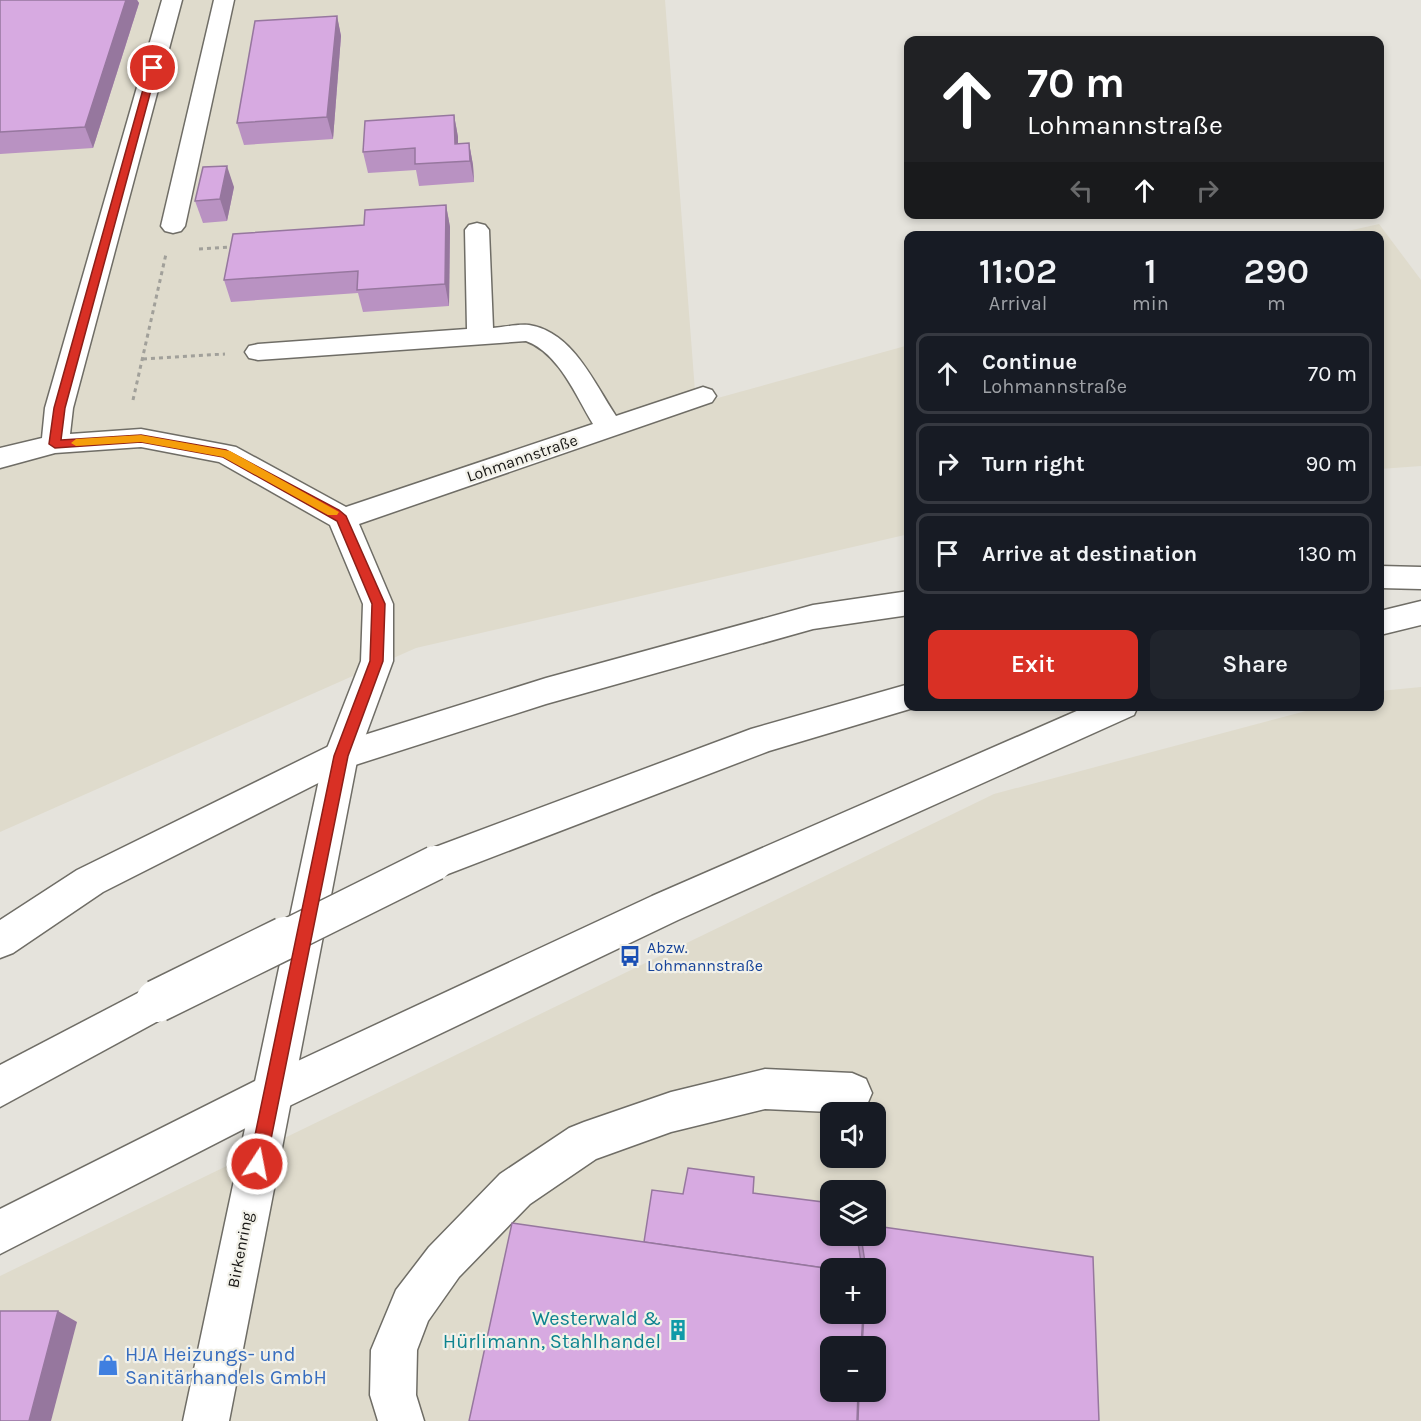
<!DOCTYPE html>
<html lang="en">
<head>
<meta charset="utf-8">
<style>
  :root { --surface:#171b24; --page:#20242c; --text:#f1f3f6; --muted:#9ea1a6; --line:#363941; --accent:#d93025 }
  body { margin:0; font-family:Karla,sans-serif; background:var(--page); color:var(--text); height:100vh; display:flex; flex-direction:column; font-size:22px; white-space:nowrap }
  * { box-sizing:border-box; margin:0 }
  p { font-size:20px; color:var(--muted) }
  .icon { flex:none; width:33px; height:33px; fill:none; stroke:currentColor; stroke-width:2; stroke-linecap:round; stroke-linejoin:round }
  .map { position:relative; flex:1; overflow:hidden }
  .side { position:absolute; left:904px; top:231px; width:480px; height:480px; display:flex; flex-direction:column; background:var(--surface); border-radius:12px; box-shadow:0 3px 9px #0003 }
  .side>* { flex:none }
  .banner { position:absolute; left:904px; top:36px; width:480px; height:183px; border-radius:12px; box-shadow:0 3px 9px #0003; background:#202124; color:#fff; overflow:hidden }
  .tools { position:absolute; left:820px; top:1102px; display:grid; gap:12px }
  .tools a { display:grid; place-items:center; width:66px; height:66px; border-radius:12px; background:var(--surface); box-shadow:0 3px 9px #0003; font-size:30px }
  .pin { position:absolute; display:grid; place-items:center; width:51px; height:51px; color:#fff; margin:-26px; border:3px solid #fff; border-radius:50%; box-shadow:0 2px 6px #0007 }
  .me { position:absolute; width:66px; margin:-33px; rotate:11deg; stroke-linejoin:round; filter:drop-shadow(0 0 4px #0008) }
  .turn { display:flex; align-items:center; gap:21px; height:126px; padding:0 24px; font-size:27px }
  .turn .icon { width:78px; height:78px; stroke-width:2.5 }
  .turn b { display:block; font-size:42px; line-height:51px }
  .lanes { display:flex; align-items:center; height:57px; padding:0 24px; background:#0003; justify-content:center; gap:30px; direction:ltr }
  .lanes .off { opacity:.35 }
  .eta { display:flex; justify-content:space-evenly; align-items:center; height:102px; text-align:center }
  .eta b { font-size:36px; font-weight:600; line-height:42px }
  .action { display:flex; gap:12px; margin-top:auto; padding:12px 24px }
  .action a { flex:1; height:69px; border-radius:12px; background:var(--accent); color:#fff; font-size:24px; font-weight:600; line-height:69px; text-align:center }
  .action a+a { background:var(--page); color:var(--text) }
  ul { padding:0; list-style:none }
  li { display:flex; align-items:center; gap:18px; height:81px; margin:0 12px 9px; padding:0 12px; border:3px solid var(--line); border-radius:12px }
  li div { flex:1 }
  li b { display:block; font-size:22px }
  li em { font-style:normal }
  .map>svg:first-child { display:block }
</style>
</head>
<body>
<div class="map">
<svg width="1421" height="1421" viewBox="0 0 1421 1421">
  <rect width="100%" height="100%" fill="#e5e3dc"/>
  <!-- built -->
  <g fill="#dfdbcc" fill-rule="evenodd">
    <path d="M0 0H665L696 404 909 345V534L416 648 0 832Z"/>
    <path d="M1379 224 1421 280V466L1380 469V236L1330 235Z"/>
    <path d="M1421 687V1421H0V1276L994 794 1321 707 1380 706V691ZM831 1113H876V1158H831ZM831 1191H876V1236H831ZM831 1269H876V1314H831ZM831 1347H876V1392H831Z"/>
  </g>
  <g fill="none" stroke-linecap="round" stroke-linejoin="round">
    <defs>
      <g id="minor">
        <path d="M162 0H182L73 408 70 434 141 429 226 445 236 447 346 507 593 424C576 396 559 353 526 341L258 360 249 358 245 352 249 346 258 344 467 329 465 230 469 225 477 223 485 225 489 230 493 328C504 327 518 324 529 325 573 332 594 383 616 416L703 387 712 390 716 396 712 402 359 524 393 604V661L358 756 229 1421H183L324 756 361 661 363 604 330 525 219 462 141 447 55 453 0 468V448L42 438 45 408Z"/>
        <path d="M214 0H234L185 226 181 231 173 233 165 231 161 226Z"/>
        <path d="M765 1069 852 1073 866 1079 872 1093 866 1107 852 1113 765 1109 671 1132 596 1159 530 1204 459 1277 428 1321 417 1350 416 1395 424 1421H378L370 1395 371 1350 396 1290 429 1247 500 1174 569 1128 584 1122 671 1092Z"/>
      </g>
      <g id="major">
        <path d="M1380 566 1421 567V589L1380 588Z"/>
        <path d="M909 591V615L813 629 546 704 352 766 103 892 13 953 0 958V920L77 870 329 746 546 678 813 605Z"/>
        <path d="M1421 601V625L1380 635V611Z"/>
        <path d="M909 684V706H920L769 751 435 879 422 874 417 863 422 852 751 729Z"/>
        <path d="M1088 706H1138L1134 715 678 920 285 1108 0 1254V1209L257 1080 652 896Z"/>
        <path d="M157 983 171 988 176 1001 171 1014 0 1107V1065Z"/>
      </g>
    </defs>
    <!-- minor casing -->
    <use href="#minor" stroke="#6f6d66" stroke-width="3"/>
    <!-- major casing -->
    <use href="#major" stroke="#6f6d66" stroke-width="3"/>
    <!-- path -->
    <g stroke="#a1a09a" stroke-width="3" stroke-dasharray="4 4" stroke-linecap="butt">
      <path d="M199 249 233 247"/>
      <path d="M143 359 225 354"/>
      <path d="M133 400 166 254"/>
    </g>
    <!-- minor -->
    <use href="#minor" fill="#fff" fill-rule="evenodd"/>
    <!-- major -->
    <use href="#major" fill="#fff" fill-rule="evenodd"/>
    <defs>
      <path id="major-bridge-far1" d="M282 939 435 863"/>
      <path id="major-bridge" d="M157 1001 285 938"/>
    </defs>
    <!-- major-bridge-far1 casing -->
    <use href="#major-bridge-far1" stroke="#6f6d66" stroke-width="37" stroke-linecap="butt"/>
    <!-- major-bridge casing -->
    <use href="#major-bridge" stroke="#6f6d66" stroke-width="45" stroke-linecap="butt"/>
    <!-- major-bridge-far1 -->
    <use href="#major-bridge-far1" stroke="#fff" stroke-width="34"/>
    <!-- major-bridge -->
    <use href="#major-bridge" stroke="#fff" stroke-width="42"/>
  </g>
  <!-- wall -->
  <g fill="#b992c2" fill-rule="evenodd">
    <path d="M0 0H137L139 3 93 148 0 154Z"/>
    <path d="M337 16 341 36 333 139 244 145 237 123Z"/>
    <path d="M454 115 458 137V144L469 143 473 165 474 182 419 186 416 170 368 173 363 152Z"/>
    <path d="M234 187 227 221 203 223 195 201Z"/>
    <path d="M446 205 450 227 449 306 363 312 358 293 231 302 224 280 364 225Z"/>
    <path d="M753 1193 831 1236H876L1099 1421H469L644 1242 683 1194ZM831 1269H876V1314H831ZM831 1347H876V1392H831Z"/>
  </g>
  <!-- shaded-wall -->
  <g fill="#96779e">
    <path d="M126 0H137L139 3 93 148 85 127Z"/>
    <path d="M337 16 341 36 333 139 327 117Z"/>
    <path d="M454 115 458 137V161L455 144Z"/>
    <path d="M469 143 473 165 474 182 470 161Z"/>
    <path d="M227 166 234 187 227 221 220 199Z"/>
    <path d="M446 205 450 227 449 306 445 284Z"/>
    <path d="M58 1311 77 1322 51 1421H29Z"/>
  </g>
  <!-- building -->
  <g fill="#d7aae1" stroke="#96779e" stroke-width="1.5">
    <path d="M0 0H126L85 127 0 132Z"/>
    <path d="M337 16 327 117 237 123 255 21Z"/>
    <path d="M454 115 455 144 469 143 470 161 415 164V148L363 152 365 121Z"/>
    <path d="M227 166 220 199 195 201 203 167Z"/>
    <path d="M446 205 445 284 357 290 358 271 224 280 233 234 364 225 365 210Z"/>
    <path d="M688 1168 754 1177 753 1193 831 1203V1236H857L862 1269H831L644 1242 652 1190 683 1194Z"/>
    <path d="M512 1223 831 1269V1314H863L861 1347H831V1392H858L857 1421H469Z"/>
    <path d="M876 1226 1093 1257 1099 1421H858L859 1392H876V1347H862L864 1314H876V1269H866L861 1236H876Z"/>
    <path d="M0 1311H58L29 1421H0Z"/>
  </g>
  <!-- route -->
  <path fill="#d93025" stroke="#8d1f18" stroke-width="1.5" d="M153 65 157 68 65 408 61 440 141 435 226 450 339 510 346 516 385 604 383 661 348 756 266 1164 263 1170 257 1173 251 1170 249 1164 334 756 370 661 372 604 337 521 223 457 141 442 55 448 49 444 54 408 149 68Z"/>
  <!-- slow -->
  <path fill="#f59e0b" d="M141 435 230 451 339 512 337 515H328L223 457 141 442 76 446 71 443 76 439Z"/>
  <!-- icons -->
  <defs>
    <symbol id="bus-bare" viewBox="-9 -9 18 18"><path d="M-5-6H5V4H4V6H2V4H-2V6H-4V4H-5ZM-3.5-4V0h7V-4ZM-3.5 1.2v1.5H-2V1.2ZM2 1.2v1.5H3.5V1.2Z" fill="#1a4fb4" stroke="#f2f1e9" stroke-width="2.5" paint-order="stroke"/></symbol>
    <symbol id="building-bare" viewBox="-9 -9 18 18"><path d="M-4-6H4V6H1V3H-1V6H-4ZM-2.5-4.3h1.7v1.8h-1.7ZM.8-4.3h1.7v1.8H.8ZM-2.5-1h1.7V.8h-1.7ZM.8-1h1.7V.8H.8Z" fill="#0f9aa8" stroke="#f2f1e9" stroke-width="2.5" paint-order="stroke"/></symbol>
    <symbol id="shop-bare" viewBox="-9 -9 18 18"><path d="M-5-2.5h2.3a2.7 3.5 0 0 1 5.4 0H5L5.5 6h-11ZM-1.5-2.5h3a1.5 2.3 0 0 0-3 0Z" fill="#3f7fe0" stroke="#f2f1e9" stroke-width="2.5" paint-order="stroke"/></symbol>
  </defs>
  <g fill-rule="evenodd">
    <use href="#bus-bare" x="615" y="941" width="30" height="30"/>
    <use href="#building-bare" x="663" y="1315" width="30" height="30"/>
    <use href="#shop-bare" x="93" y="1350" width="30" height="30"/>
  </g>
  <g text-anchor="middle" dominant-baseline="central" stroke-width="4.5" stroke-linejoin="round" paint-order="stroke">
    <!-- street labels -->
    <g font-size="16" fill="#171614" stroke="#f2f1e9">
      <text transform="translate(522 458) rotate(-19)">Lohmannstraße</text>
      <text transform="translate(240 1250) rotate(-79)">Birkenring</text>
    </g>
    <!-- transit labels -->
    <g font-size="16" fill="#164399" stroke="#f2f1e9" text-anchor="start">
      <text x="647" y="947">Abzw.<tspan x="647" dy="18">Lohmannstraße</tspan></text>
    </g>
    <!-- near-culture labels -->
    <g font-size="20" fill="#0d838f" stroke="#f2f1e9" text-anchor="end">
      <text x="661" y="1318">Westerwald &amp;<tspan x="661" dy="23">Hürlimann, Stahlhandel</tspan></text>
    </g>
    <!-- near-shop labels -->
    <g font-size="20" fill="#366cbe" stroke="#f2f1e9" text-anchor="start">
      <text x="125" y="1354">HJA Heizungs- und<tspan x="125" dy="23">Sanitärhandels GmbH</tspan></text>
    </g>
  </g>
</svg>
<div class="tools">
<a><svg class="icon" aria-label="sound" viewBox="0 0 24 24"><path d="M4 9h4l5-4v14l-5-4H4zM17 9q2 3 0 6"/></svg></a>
<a><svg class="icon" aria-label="layers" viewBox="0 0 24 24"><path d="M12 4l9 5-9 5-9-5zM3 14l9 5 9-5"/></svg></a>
<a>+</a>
<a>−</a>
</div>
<div class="pin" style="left:153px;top:68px;background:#d93025"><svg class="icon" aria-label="arrive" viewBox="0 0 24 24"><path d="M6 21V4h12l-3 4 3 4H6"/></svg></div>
<svg class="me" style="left:257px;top:1164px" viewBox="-20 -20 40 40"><circle r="17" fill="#d93025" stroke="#fff" stroke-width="3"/><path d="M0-11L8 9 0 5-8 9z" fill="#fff"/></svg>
<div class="banner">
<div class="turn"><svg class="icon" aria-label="ahead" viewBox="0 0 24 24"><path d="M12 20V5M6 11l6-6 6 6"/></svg><div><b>70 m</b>Lohmannstraße</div></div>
<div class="lanes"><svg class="icon off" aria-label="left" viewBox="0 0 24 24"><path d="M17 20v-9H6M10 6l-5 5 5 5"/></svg><svg class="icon" aria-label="ahead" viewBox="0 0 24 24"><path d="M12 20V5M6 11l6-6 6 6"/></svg><svg class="icon off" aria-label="right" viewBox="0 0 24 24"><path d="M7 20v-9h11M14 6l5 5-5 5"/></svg></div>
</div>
<section class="side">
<div class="eta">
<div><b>11:02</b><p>Arrival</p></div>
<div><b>1</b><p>min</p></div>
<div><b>290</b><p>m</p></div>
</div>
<ul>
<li><svg class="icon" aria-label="ahead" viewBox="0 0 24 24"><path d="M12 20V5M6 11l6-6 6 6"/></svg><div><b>Continue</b><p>Lohmannstraße</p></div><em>70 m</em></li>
<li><svg class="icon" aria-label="right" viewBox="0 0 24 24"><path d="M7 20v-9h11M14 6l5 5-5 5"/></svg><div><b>Turn right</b></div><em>90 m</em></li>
<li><svg class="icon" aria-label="arrive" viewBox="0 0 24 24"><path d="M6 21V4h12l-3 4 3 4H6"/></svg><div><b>Arrive at destination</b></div><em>130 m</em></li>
</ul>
<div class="action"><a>Exit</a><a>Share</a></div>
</section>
</div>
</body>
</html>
